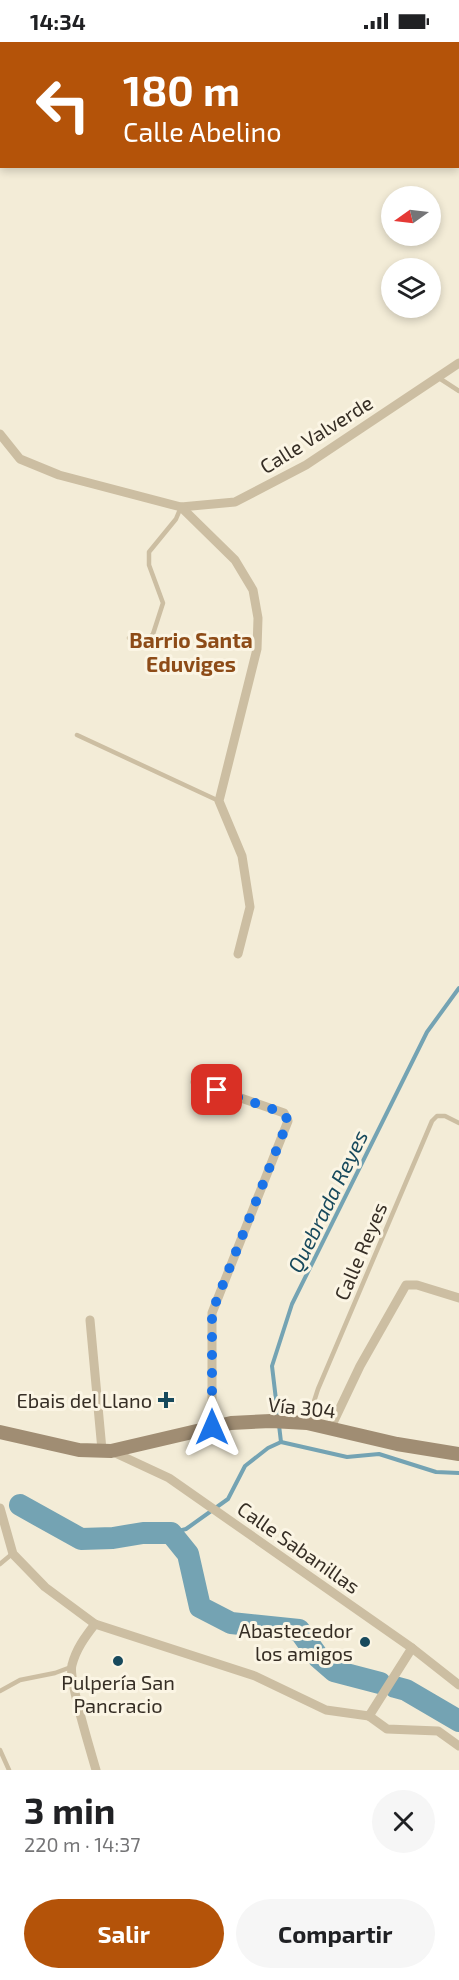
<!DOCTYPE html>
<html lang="es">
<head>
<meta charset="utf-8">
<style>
  :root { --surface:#fff; --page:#f6f6f6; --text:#202124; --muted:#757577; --accent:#b45309 }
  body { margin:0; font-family:"Exo 2",sans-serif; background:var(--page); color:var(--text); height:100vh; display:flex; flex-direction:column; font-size:22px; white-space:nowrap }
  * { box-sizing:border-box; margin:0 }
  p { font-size:20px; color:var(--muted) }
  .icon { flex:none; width:33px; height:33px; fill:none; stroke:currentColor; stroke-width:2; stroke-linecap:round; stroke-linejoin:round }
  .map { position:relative; height:1728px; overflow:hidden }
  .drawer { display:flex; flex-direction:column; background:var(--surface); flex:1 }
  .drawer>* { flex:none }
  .guide { position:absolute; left:0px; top:0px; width:459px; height:126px; box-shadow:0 3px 9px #0003; background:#b45309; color:#fff; overflow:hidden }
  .needle { width:39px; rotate:256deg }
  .controls { position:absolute; left:381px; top:144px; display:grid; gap:12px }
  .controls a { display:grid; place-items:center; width:60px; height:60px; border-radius:50%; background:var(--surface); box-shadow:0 3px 9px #0003; font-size:30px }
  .pin { position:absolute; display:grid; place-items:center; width:51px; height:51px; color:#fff; margin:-26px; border-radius:12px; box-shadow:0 3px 9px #0006 }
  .me { position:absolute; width:66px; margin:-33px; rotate:0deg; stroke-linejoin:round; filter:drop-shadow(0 0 4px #0008) }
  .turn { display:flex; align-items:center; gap:21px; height:126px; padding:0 24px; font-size:27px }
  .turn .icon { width:78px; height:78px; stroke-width:2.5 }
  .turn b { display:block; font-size:42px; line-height:51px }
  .round { display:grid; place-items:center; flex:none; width:63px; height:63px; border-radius:32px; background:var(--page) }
  .summary { display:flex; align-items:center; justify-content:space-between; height:102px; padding:0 24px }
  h1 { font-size:36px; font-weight:700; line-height:45px }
  .action { display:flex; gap:12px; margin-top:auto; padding:12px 24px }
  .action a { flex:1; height:69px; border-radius:36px; background:var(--accent); color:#fff; font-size:24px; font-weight:700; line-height:69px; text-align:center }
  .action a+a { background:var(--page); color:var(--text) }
  .status { display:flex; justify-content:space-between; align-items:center; height:42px; padding:0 30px; background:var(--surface); direction:ltr }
  .status svg { height:16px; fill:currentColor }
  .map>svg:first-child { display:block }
</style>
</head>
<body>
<div class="status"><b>14:34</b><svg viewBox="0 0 49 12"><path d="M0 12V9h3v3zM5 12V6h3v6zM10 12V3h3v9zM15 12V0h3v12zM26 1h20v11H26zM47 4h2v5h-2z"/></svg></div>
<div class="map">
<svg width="459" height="1728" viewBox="0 0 459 1728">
  <rect width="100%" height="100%" fill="#f3ecd7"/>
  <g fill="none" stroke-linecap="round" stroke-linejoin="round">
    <!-- stream -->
    <g stroke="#74a3b3" stroke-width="4">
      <path d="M281 1400 272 1324 292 1262 427 990 459 946"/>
      <path d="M171 1491 186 1487 228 1457 245 1424 268 1406 281 1400 347 1415 379 1412 436 1430 459 1431"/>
    </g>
    <!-- river -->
    <g stroke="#74a3b3" stroke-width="22">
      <path d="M20 1463 81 1497 113 1496 143 1491H171L188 1512 200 1565 231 1581 299 1588 319 1616 334 1629 380 1641"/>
      <path d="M395 1645 406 1648 459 1679"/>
    </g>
    <!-- lane -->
    <g stroke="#ccbea2" stroke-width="4.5">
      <path d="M108 0 110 2"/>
      <path d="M439 336 459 349"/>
      <path d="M129 596 146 599 153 592 163 561 149 523V510L176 477 181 465"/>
      <path d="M77 693 219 759"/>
      <path d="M308 1378 318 1347 432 1079 437 1074H445L459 1081"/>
      <path d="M0 1522 12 1512"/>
      <path d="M0 1649 20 1638 55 1631 71 1625"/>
      <path d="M0 1708 9 1728"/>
    </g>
    <!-- street -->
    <g stroke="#ccbea2" stroke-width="9">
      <path d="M0 392 20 417 59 433 181 465 235 460 306 423 459 321"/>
      <path d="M181 465 235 518 253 548 258 576 257 607 219 759 242 814 250 865 238 912"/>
      <path d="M195 1040 284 1071 288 1079 212 1271V1385"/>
      <path d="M90 1278 102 1408"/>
      <path d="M331 1385 360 1324 406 1243H417L459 1256"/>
      <path d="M111 1409 169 1436 412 1606 459 1643"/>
      <path d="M0 1466 13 1512 45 1545 95 1582 255 1634 326 1668 369 1674"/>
      <path d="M95 1582C85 1595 76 1607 72 1623 68 1637 91 1710 96 1728"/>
      <path d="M369 1674 387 1687 438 1689 459 1704"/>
      <path d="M369 1674 412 1606"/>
    </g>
    <!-- secondary -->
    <g stroke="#a08d73" stroke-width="14">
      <path d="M36 2 37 0"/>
      <path d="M0 42 2 40"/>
      <path d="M0 1390 79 1408 111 1409 231 1381 271 1379 307 1381 397 1402 459 1412"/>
    </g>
  </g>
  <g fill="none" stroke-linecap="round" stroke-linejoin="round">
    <!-- route -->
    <path stroke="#1a73e8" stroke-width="10" stroke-dasharray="0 18" d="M212 1385V1270L288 1079 284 1071 217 1048"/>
  </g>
  <!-- markers -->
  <g fill="#17495c" stroke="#fbf5e4" stroke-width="2">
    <path d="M163 1349h6v6h6v6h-6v6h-6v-6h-6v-6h6z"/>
    <circle cx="365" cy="1600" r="6"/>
    <circle cx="118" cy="1619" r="6"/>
  </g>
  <g text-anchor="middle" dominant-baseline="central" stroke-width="6" stroke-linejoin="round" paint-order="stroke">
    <!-- street labels -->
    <g font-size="20" fill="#362e25" stroke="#fbf5e4">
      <text transform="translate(316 392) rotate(-32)">Calle Valverde</text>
      <text transform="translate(360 1209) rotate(-67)">Calle Reyes</text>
      <text transform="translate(302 1365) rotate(6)">Vía 304</text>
      <text transform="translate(299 1505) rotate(35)">Calle Sabanillas</text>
    </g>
    <!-- poi labels -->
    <g font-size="20" fill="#362e25" stroke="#fbf5e4" text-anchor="end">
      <text x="152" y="1358">Ebais del Llano</text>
      <text x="353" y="1588">Abastecedor<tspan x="353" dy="23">los amigos</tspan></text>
      <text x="118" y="1640" text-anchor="middle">Pulpería San<tspan x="118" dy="23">Pancracio</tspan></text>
    </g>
    <!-- neighbourhood labels -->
    <g font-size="21" font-weight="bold" fill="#8d4b17" stroke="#fbf5e4">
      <text x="191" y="597">Barrio Santa<tspan x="191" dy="24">Eduviges</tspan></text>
    </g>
    <!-- water labels -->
    <g font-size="21" font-style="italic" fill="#17495c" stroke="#fbf5e4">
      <text transform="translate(327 1159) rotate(-64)">Quebrada Reyes</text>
    </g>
  </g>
</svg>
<div class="controls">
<a><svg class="needle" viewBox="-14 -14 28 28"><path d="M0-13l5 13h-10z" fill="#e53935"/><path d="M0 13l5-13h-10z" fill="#757577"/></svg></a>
<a><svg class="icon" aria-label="layers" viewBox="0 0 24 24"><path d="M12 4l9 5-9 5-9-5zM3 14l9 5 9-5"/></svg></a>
</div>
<div class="pin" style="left:217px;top:1048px;background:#d93025"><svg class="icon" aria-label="arrive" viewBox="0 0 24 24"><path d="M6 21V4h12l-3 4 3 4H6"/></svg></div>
<svg class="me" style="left:212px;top:1385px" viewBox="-20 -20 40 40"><path d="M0-17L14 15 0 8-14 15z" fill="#1a73e8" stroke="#fff" stroke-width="4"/></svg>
<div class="guide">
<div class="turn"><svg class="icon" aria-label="left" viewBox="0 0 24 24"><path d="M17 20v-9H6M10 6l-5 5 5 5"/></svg><div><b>180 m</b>Calle Abelino</div></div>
</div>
</div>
<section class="drawer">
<div class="summary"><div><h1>3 min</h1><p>220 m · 14:37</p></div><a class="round"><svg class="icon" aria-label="close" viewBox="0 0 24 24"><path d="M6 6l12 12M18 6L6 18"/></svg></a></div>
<div class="action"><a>Salir</a><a>Compartir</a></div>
</section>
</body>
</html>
